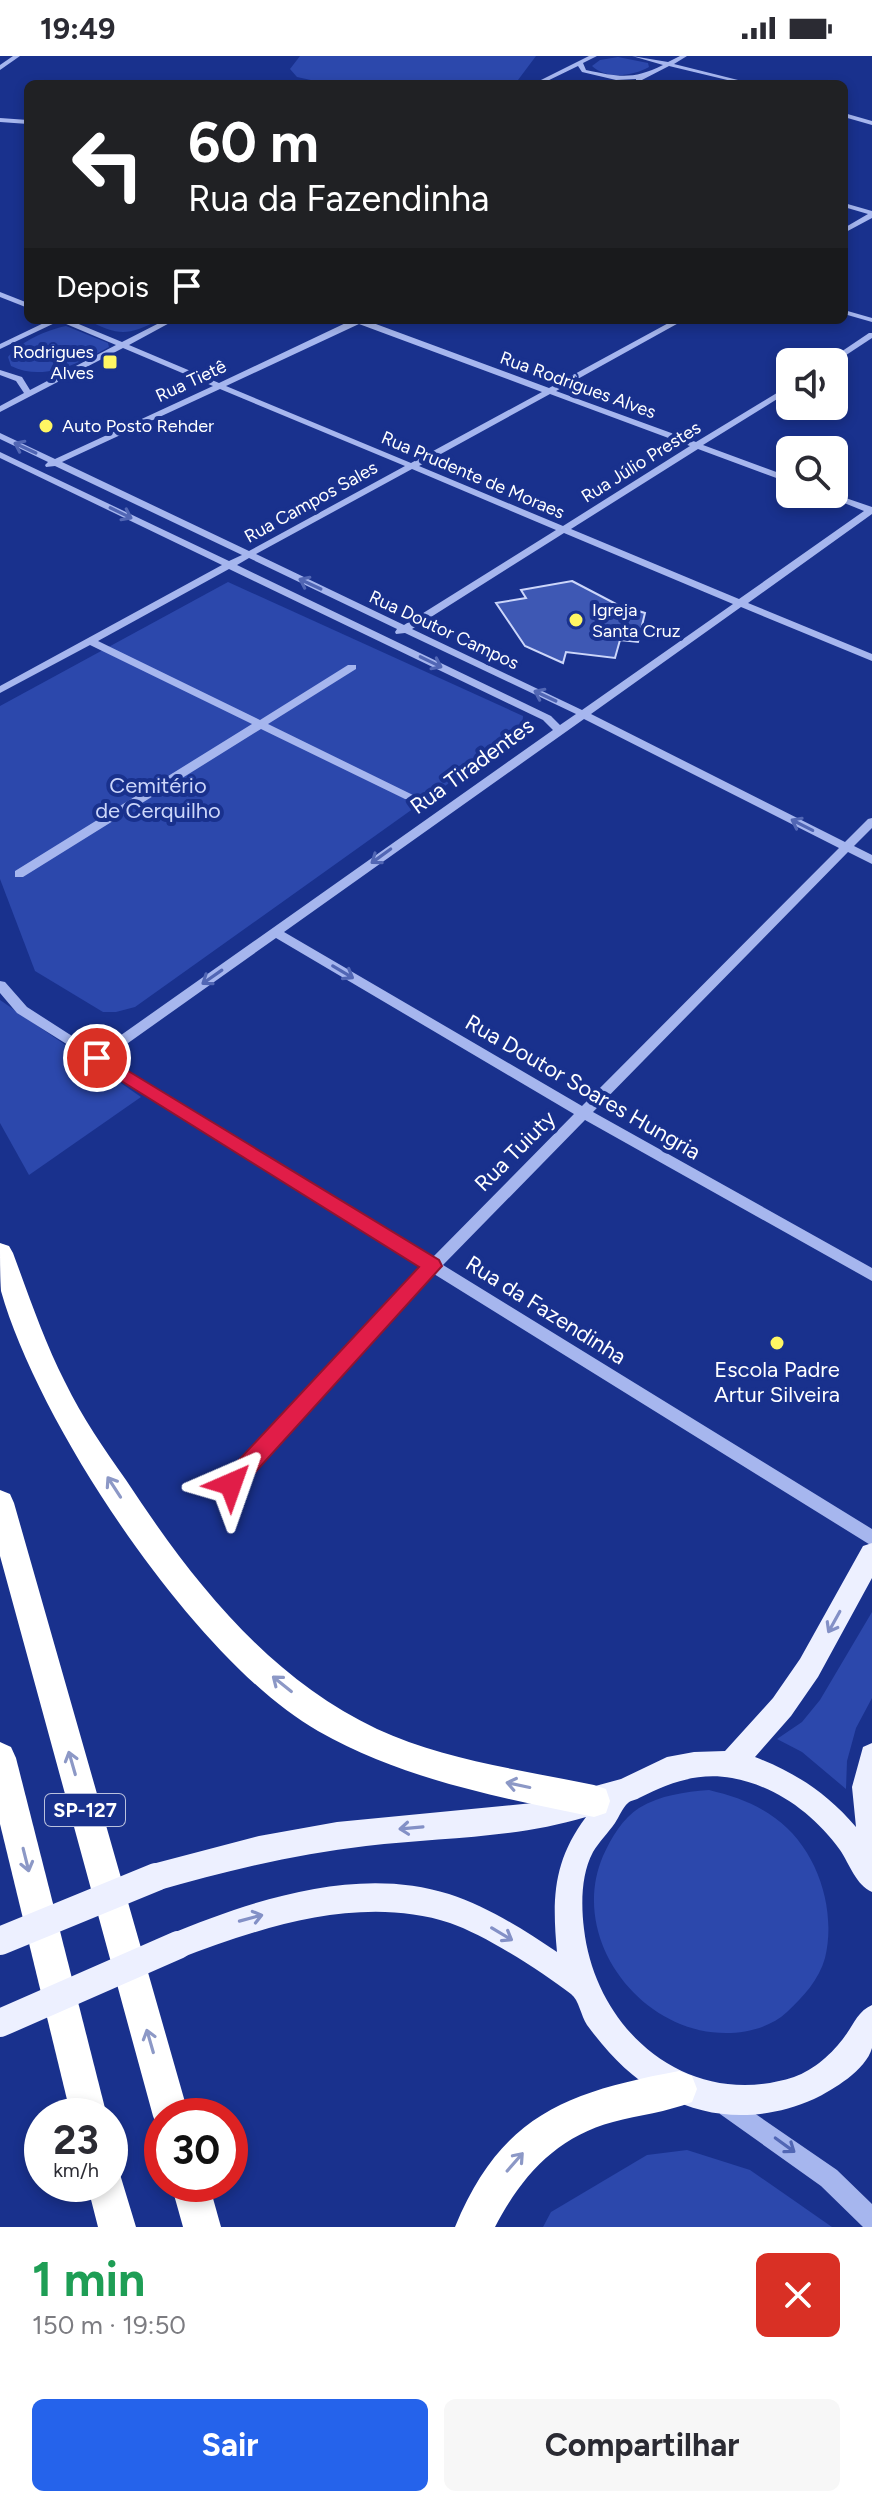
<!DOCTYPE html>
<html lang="pt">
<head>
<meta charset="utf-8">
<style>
  :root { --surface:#fff; --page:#f7f7f7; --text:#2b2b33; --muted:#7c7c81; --accent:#2563eb }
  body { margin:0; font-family:Figtree,sans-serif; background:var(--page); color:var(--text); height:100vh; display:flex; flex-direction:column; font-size:30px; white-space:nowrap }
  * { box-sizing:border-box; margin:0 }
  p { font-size:26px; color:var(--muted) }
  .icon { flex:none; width:44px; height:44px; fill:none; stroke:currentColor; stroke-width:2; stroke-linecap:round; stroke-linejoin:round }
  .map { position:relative; height:2171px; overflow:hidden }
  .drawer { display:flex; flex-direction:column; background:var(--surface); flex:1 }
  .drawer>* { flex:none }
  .hud { position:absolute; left:24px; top:24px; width:824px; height:244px; border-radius:12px; box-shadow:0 4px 12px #0003; background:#202124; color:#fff; overflow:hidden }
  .fabs { position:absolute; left:776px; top:292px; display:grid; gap:16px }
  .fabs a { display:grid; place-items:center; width:72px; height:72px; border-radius:12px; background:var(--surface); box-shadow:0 4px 12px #0003; font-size:40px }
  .speed { position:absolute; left:24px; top:2042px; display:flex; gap:16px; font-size:40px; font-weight:700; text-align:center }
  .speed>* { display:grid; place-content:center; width:104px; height:104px; border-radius:50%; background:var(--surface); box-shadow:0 4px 12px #0003; line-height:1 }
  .speed small { font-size:20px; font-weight:400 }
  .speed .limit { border:12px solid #d22; background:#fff; color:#111 }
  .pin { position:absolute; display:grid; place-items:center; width:68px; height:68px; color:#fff; margin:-34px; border:4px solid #fff; border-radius:50%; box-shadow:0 2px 8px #0007 }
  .me { position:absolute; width:88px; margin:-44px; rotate:43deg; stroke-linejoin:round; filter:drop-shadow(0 0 6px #0008) }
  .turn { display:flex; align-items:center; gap:28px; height:168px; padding:0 32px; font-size:36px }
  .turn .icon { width:104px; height:104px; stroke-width:2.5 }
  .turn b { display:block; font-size:56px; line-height:68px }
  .then { display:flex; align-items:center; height:76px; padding:0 32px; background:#0003; gap:16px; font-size:30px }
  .round { display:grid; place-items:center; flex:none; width:84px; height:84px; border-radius:12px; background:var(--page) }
  .head { display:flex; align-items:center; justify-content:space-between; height:136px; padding:0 32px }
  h1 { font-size:48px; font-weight:700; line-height:60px; color:#1e9e55 }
  .primary-button { display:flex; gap:16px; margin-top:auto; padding:16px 32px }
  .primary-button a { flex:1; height:92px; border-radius:12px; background:var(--accent); color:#fff; font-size:32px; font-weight:700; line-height:92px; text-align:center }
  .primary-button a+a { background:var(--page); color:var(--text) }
  .status { display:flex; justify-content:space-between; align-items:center; height:56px; padding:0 40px; background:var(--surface); direction:ltr }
  .status svg { height:22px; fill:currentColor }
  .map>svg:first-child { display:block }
</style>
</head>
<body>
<div class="status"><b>19:49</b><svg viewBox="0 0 49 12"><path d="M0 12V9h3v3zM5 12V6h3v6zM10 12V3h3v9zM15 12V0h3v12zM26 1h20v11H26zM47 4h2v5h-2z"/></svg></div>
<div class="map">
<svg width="872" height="2171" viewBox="0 0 872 2171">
  <rect width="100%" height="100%" fill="#19318d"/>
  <!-- green -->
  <g fill="#2c48ac">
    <path d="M300 0H536L515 28H329L297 21 290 13Z"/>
    <path d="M618 1 648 7 649 11C633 20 607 24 592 10L600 4Z"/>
    <path d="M87 264H159C127 280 119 280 87 264Z"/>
    <path d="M66 270 108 287 109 291C79 307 44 326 11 310L8 301C21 285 47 274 66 270Z"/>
    <path d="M228 526 523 660 522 675 135 951 116 956H103L35 915 0 823V650Z"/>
    <path d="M0 944 141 1041 29 1119 0 1067Z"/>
    <path d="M872 1556V1642L856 1672 847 1705 846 1733 802 1696 777 1683 802 1666 820 1644Z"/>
    <path d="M709 1734C733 1740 755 1747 775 1762 817 1792 837 1853 825 1902 819 1924 803 1941 787 1956 771 1971 747 1977 726 1977 640 1977 568 1882 603 1800 611 1782 623 1762 639 1752 661 1739 684 1736 709 1734Z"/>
    <path d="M687 2094 750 2114 832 2171H543L551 2156 647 2099Z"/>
  </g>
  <!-- building -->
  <path fill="#3e58b4" stroke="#ccd6fa" stroke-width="2" d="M572 525 616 548 645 557 638 586 620 584 615 602 566 596 563 607 525 590 496 547 526 542 521 534Z"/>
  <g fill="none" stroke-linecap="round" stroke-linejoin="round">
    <!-- minor -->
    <g fill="#a6b6ee" fill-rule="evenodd">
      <path d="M13 0H20L0 14V9Z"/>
      <path d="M589 0H597L583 7 586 14C619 21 633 24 663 9L632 0 668 6 680 0H687L674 8 754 28H744L669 10 640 25H636V23L616 24 582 16 578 10 541 28H533Z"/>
      <path d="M844 57 872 65V69L844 61Z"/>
      <path d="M0 62 28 64V68L0 66Z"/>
      <path d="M844 147 872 155V162L844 177V172L868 158 844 151Z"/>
      <path d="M0 236 28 247V252L0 241Z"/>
      <path d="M844 254 872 262V266L844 258Z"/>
      <path d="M50 264H69L122 286 165 264H175L129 289 219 327 352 264H365L549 332 674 264H684L556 335 696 386 790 329V335L703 389 790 421V427L698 393 571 473 739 543 864 455 822 438H834L872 451V458L748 547 872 598V605L741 551 591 658 845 786 868 763 872 762V772L854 790 872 799V808L848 796 593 1056 872 1212V1225L585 1064 443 1209 872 1473V1490L434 1218 237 1433 231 1435 225 1433 223 1428 225 1423 423 1211 17 957 0 937V925L5 926 27 951 97 996 553 674 543 664 229 513 98 585 260 664 348 609H356V613L268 668 413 739V743H405L261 673 23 821H15V815L252 668 90 589 0 637V630L222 509 0 402V396L229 505 242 499 55 410 46 411 45 409 48 406 0 383V377L55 403 213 330 123 292 0 356V350L24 337 16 325 0 319V314L22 321 30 334 116 289 59 265 0 293V288ZM359 268 542 336 411 407 226 330ZM220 333 405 410 249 495 62 406ZM550 338 690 390 563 470 419 410ZM412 413 556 474 404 569 256 498ZM564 477 733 548 582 654 412 573ZM249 502 397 573 395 576 396 578 405 577 576 658 560 669 551 660 237 509ZM584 663 839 792 582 1050 284 876ZM276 882 574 1058 432 1202 107 1002Z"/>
      <path d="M869 277H872V282L834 307 826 306Z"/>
      <path d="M728 2039 837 2114 872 2148V2171H863L821 2130 720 2058 717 2050 720 2042Z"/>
    </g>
    <!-- major -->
    <path fill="#edf0ff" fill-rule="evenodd" d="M872 1487V1522L818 1621 791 1660 755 1701C796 1717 827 1737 856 1771L852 1731 863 1691 872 1687V1836C856 1829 850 1809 840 1794 814 1758 776 1730 732 1722 697 1716 669 1727 639 1742 636 1744 631 1744 628 1747 623 1751 619 1761 615 1767 608 1777 599 1786 593 1796 581 1818 581 1849 584 1873 596 1976 689 2055 794 2021 814 2014 833 1997 845 1980 854 1968 858 1955 872 1949 872 1962 872 1979 872 1992 866 2014 833 2034 814 2043 735 2078 656 2054 602 1988 597 1982 592 1976 587 1969 581 1960 579 1944 571 1938 541 1915 485 1879 450 1867 361 1838 261 1871 178 1903L168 1899 164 1889 168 1879C253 1844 357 1809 449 1838 488 1851 523 1873 557 1896 552 1843 553 1805 586 1761 513 1783 440 1781 366 1790 295 1798 225 1815 156 1835L146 1831 142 1821 146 1811 156 1807 259 1780 337 1766 533 1747 621 1723 667 1701 694 1696 725 1695 773 1642 800 1603 863 1490Z"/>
    <!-- highway -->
    <g fill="#fff" fill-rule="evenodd">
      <path d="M0 1187 9 1190 13 1197C29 1240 44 1285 65 1326 82 1361 104 1393 126 1424 191 1523 267 1621 377 1673 444 1704 522 1714 594 1729L606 1733 610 1745 606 1757 594 1761C499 1741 404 1724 318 1675 196 1606 39 1370 1 1235 0 1221 0 1202 0 1187Z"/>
      <path d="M0 1434 10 1438 14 1447 189 2060H162V2075L158 2073 153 2060 0 1500Z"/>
      <path d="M0 1686 11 1691 16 1702 107 2060H71L0 1768Z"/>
      <path d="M679 2015 692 2020 697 2033 692 2046C667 2056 639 2059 613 2066 556 2081 521 2121 495 2171H455C501 2059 567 2036 679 2015Z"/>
      <path d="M110 2111 119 2115 136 2171H98L87 2128H110Z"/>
      <path d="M171 2128H209L221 2171H183Z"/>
    </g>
    <!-- major-bridge -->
    <g stroke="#edf0ff" stroke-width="28">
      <path d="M0 1885 156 1821"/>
      <path d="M0 1967 178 1889"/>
    </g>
  </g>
  <!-- one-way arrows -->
  <defs><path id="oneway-shaft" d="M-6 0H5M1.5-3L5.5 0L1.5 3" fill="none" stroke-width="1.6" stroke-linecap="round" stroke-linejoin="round" transform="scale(2)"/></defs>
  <g stroke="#5166b4">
    <use href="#oneway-shaft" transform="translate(25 392) rotate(-155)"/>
    <use href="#oneway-shaft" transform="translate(121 457) rotate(26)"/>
    <use href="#oneway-shaft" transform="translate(310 528) rotate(-155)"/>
    <use href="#oneway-shaft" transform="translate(431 606) rotate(26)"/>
    <use href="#oneway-shaft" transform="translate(545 640) rotate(-155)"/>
    <use href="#oneway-shaft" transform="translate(802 769) rotate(-153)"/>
    <use href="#oneway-shaft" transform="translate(381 800) rotate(144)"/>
    <use href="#oneway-shaft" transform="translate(343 916) rotate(31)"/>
    <use href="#oneway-shaft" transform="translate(212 921) rotate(145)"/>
    <use href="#oneway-shaft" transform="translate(785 2089) rotate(36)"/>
  </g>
  <g stroke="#8c98c6">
    <use href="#oneway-shaft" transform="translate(114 1431) rotate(-123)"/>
    <use href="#oneway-shaft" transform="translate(282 1628) rotate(-141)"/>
    <use href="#oneway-shaft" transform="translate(72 1707) rotate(-106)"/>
    <use href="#oneway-shaft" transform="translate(518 1729) rotate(-168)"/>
    <use href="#oneway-shaft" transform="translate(26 1804) rotate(76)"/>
    <use href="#oneway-shaft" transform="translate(150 1985) rotate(-106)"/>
    <use href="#oneway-shaft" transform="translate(515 2106) rotate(-49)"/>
  </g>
  <g stroke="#8390c6">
    <use href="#oneway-shaft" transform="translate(834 1566) rotate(119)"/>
    <use href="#oneway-shaft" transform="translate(411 1772) rotate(175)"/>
    <use href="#oneway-shaft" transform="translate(251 1862) rotate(-15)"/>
    <use href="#oneway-shaft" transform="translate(502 1878) rotate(31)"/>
  </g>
  <!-- route -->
  <path fill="#e11d48" stroke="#92132f" stroke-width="2" d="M97 996 439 1204 442 1210 239 1434 231 1437 223 1434 220 1428 223 1421 419 1211 91 1006 88 1002 91 997Z"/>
  <!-- markers -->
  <g fill="#fff663" stroke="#19318d" stroke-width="3">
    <rect x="102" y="298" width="16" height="16" rx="4"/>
    <circle cx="46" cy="370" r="8"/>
    <circle cx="576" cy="564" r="8"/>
    <circle cx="777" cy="1287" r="8"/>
  </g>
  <g text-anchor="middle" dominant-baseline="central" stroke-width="8" stroke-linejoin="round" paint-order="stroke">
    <!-- far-poi labels -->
    <g font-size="18" fill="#fff" stroke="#19318d" text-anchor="start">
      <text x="94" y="296" text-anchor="end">Rodrigues<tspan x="94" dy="21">Alves</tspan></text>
      <text x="62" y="370">Auto Posto Rehder</text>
      <text x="592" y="554">Igreja<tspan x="592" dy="21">Santa Cruz</tspan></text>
    </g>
    <!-- far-street labels -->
    <g font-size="18" fill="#fff" stroke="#19318d">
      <text transform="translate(191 325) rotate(-25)">Rua Tietê</text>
      <text transform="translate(578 329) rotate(20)">Rua Rodrigues Alves</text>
      <text transform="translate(641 406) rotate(-32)">Rua Júlio Prestes</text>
      <text transform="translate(473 419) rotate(23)">Rua Prudente de Moraes</text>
      <text transform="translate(311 446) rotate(-29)">Rua Campos Sales</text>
      <text transform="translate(444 574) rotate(25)">Rua Doutor Campos</text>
    </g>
    <!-- shield labels -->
    <rect fill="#19318d" stroke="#bac1dd" stroke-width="2" x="45" y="1738" width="80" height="32" rx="6"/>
    <g font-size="20" font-weight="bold" fill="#fff">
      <text x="85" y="1754">SP-127</text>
    </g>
    <!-- street labels -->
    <g font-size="22" fill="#fff" stroke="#19318d">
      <text transform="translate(472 710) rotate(-36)">Rua Tiradentes</text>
      <text transform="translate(583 1031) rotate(30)">Rua Doutor Soares Hungria</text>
      <text transform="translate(515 1095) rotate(-45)">Rua Tuiuty</text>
      <text transform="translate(546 1254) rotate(32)">Rua da Fazendinha</text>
    </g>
    <!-- park labels -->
    <g font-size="22" fill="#ccd6fa" stroke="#19318d">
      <text x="158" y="729">Cemitério<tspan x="158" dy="25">de Cerquilho</tspan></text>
    </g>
    <!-- poi labels -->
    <g font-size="22" fill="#fff" stroke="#19318d">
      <text x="777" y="1313">Escola Padre<tspan x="777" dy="25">Artur Silveira</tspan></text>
    </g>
  </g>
</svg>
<div class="fabs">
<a><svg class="icon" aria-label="sound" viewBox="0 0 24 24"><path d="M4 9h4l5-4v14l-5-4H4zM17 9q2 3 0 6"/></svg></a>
<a><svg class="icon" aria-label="search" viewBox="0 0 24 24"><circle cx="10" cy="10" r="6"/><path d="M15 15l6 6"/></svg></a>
</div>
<div class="speed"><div>23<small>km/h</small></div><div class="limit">30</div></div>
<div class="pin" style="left:97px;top:1002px;background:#d93025"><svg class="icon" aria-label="arrive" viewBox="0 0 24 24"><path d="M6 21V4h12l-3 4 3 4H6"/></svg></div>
<svg class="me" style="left:231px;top:1428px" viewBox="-20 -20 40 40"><path d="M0-17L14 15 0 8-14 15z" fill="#e11d48" stroke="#fff" stroke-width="4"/></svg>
<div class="hud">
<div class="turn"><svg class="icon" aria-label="left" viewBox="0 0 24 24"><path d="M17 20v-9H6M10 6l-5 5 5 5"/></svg><div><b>60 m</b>Rua da Fazendinha</div></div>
<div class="then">Depois<svg class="icon" aria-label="arrive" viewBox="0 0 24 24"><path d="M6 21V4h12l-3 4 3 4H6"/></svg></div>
</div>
</div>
<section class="drawer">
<div class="head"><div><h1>1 min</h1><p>150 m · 19:50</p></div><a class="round" style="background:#d93025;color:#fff"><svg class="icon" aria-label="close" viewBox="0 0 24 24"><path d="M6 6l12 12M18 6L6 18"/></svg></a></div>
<div class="primary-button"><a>Sair</a><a>Compartilhar</a></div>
</section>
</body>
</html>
